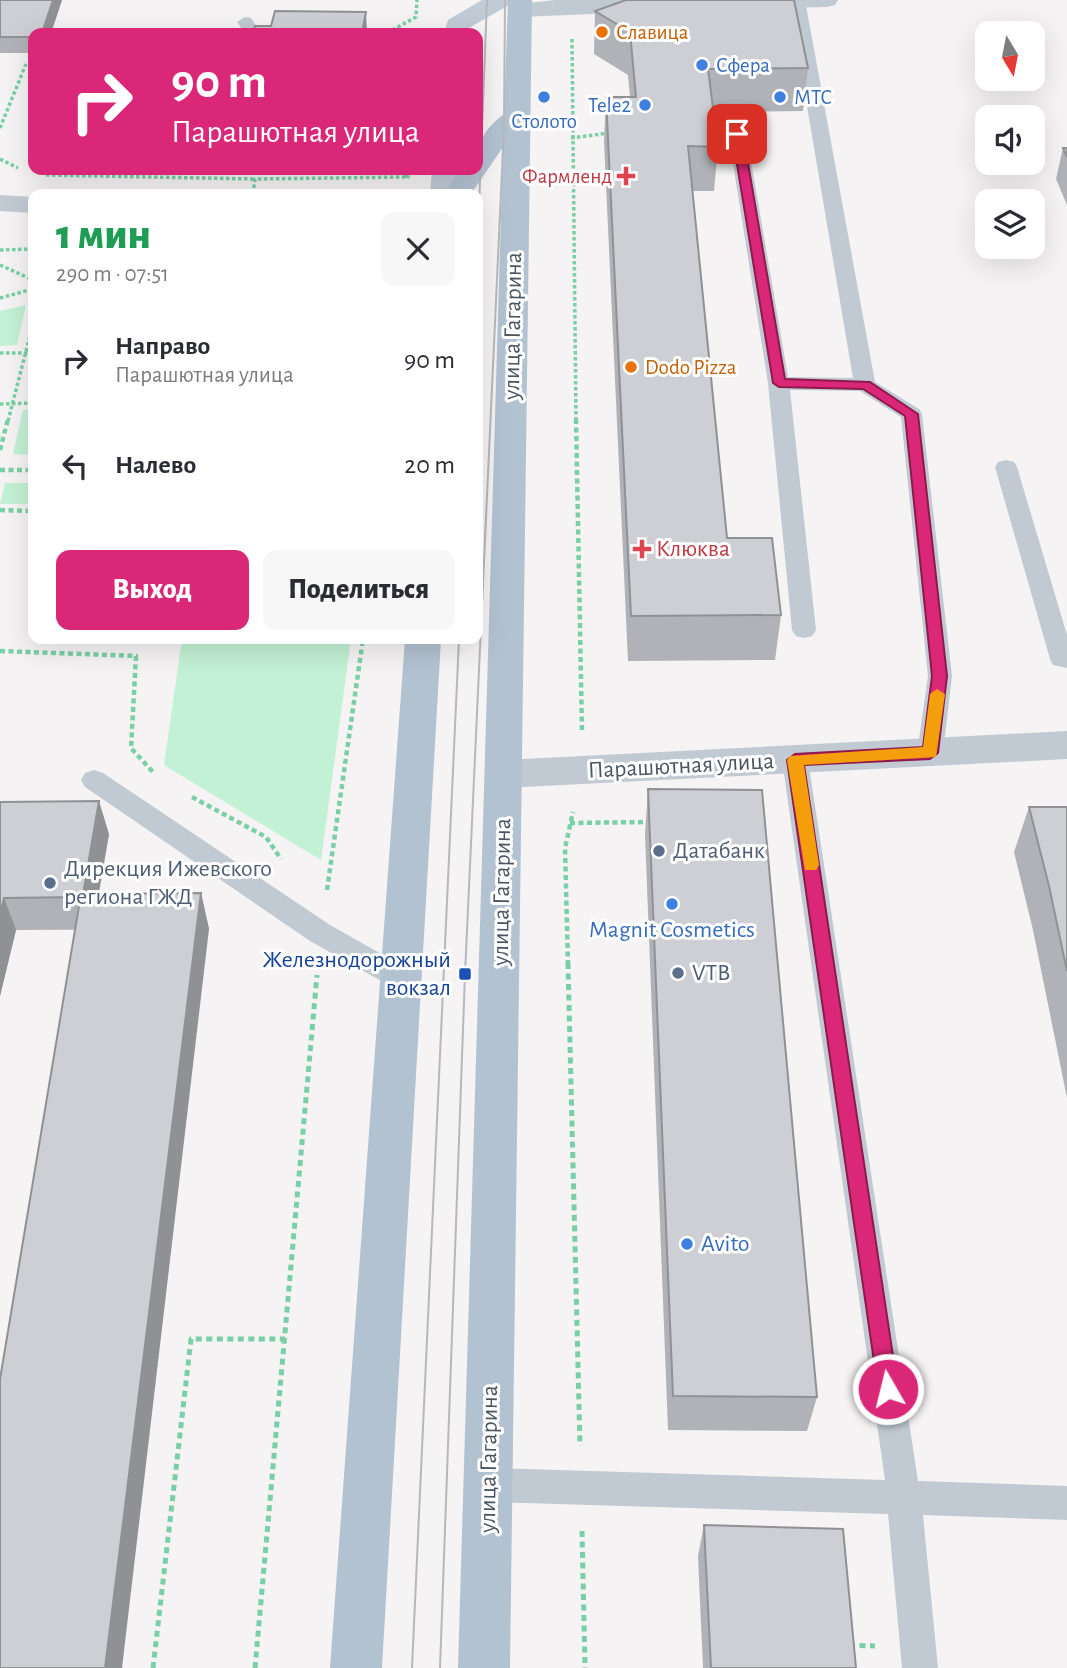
<!DOCTYPE html>
<html lang="ru">
<head>
<meta charset="utf-8">
<style>
  :root { --surface:#fff; --page:#f7f7f7; --text:#2b2b33; --muted:#7c7c81; --accent:#db2777 }
  body { margin:0; font-family:"Alegreya Sans",sans-serif; background:var(--page); color:var(--text); height:100vh; display:flex; flex-direction:column; font-size:26px; white-space:nowrap }
  * { box-sizing:border-box; margin:0 }
  p { font-size:23px; color:var(--muted) }
  .icon { flex:none; width:38px; height:38px; fill:none; stroke:currentColor; stroke-width:2; stroke-linecap:round; stroke-linejoin:round }
  .map { position:relative; flex:1; overflow:hidden }
  .details { position:absolute; left:28px; top:189px; width:455px; height:455px; display:flex; flex-direction:column; background:var(--surface); border-radius:14px; box-shadow:0 7px 28px #0002 }
  .details>* { flex:none }
  .guide { position:absolute; left:28px; top:28px; width:455px; height:147px; border-radius:14px; box-shadow:0 7px 28px #0002; background:#db2777; color:#fff; overflow:hidden }
  .needle { width:46px; rotate:170deg }
  .fabs { position:absolute; left:975px; top:21px; display:grid; gap:14px }
  .fabs a { display:grid; place-items:center; width:70px; height:70px; border-radius:14px; background:var(--surface); box-shadow:0 7px 28px #0002; font-size:35px }
  .pin { position:absolute; display:grid; place-items:center; width:60px; height:60px; color:#fff; margin:-30px; border-radius:14px; box-shadow:0 4px 10px #0006 }
  .me { position:absolute; width:77px; margin:-38px; rotate:352deg; stroke-linejoin:round; filter:drop-shadow(0 0 5px #0008) }
  .turn { display:flex; align-items:center; gap:24px; height:147px; padding:0 28px; font-size:32px }
  .turn .icon { width:91px; height:91px; stroke-width:2.5 }
  .turn b { display:block; font-size:49px; line-height:60px }
  .round { display:grid; place-items:center; flex:none; width:74px; height:74px; border-radius:14px; background:var(--page) }
  .overview { display:flex; align-items:center; justify-content:space-between; height:119px; padding:0 28px }
  h1 { font-size:42px; font-weight:800; line-height:52px; color:#1e9e55 }
  .primary-button { display:flex; gap:14px; margin-top:auto; padding:14px 28px }
  .primary-button a { flex:1; height:80px; border-radius:14px; background:var(--accent); color:#fff; font-size:28px; font-weight:800; line-height:80px; text-align:center }
  .primary-button a+a { background:var(--page); color:var(--text) }
  ul { padding:0; list-style:none }
  li { display:flex; align-items:center; gap:21px; height:105px; padding:0 28px }
  li div { flex:1 }
  li b { display:block; font-size:26px }
  li em { font-style:normal }
  .map>svg:first-child { display:block }
</style>
</head>
<body>
<div class="map">
<svg width="1067" height="1668" viewBox="0 0 1067 1668">
  <rect width="100%" height="100%" fill="#f5f3f3"/>
  <!-- green -->
  <g fill="#c3f1d5">
    <path d="M26 305 17 345 0 346V311Z"/>
    <path d="M23 410H33V455L13 454Z"/>
    <path d="M5 483H33V504H0Z"/>
    <path d="M182 639H351L321 860 164 765Z"/>
  </g>
  <g fill="none" stroke-linecap="round" stroke-linejoin="round">
    <!-- path-far2 -->
    <g stroke="#7ad0a6" stroke-width="3.5" stroke-dasharray="3.5 2.5" stroke-linecap="butt">
      <path d="M363 32 379 33"/>
      <path d="M387 33 416 17 417 0"/>
      <path d="M572 39 576 421"/>
      <path d="M0 128 26 64"/>
      <path d="M571 138 609 133"/>
      <path d="M0 159 18 168"/>
      <path d="M46 175 255 179"/>
      <path d="M253 194 255 179 408 177 399 170"/>
      <path d="M0 250 33 249"/>
      <path d="M0 265 33 280"/>
      <path d="M0 298 33 289"/>
      <path d="M0 353H33"/>
      <path d="M0 404 33 403"/>
      <path d="M8 421 33 324"/>
    </g>
    <!-- path-far1 -->
    <g stroke="#7ad0a6" stroke-width="4.5" stroke-dasharray="5 3.5" stroke-linecap="butt">
      <path d="M576 419 582 731"/>
      <path d="M0 450 8 419"/>
      <path d="M0 470H33"/>
      <path d="M0 510 33 511"/>
      <path d="M0 651 136 656 131 748 153 772"/>
      <path d="M192 797 266 837 281 859"/>
      <path d="M570 823 650 822"/>
      <path d="M327 890 363 639"/>
      <path d="M568 965 565 848 573 812"/>
    </g>
    <!-- path -->
    <g stroke="#7ad0a6" stroke-width="5" stroke-dasharray="6 4.5" stroke-linecap="butt">
      <path d="M568 963 580 1446"/>
      <path d="M582 1531 585 1668"/>
      <path d="M849 1645 875 1646"/>
      <path d="M153 1668 191 1339H285"/>
      <path d="M255 1668 317 975"/>
    </g>
    <!-- lane -->
    <g fill="#c1cad2" fill-rule="evenodd">
      <path d="M789 0H805L875 382 919 409 922 414 952 676 943 753 939 760 930 762 921 760 917 753 928 676 901 417 860 391 790 390 816 630 812 636 804 638 796 636 792 630 768 383 727 126 730 122 736 121 745 126 788 377 853 378Z"/>
      <path d="M245 17 251 18 261 33H245L237 22Z"/>
      <path d="M1006 460 1014 462 1017 467 1067 635V668L1053 665 1050 659 995 467 998 462Z"/>
      <path d="M795 750 804 753 808 760 918 1481 1067 1486V1520L923 1515 938 1668H902L888 1514 488 1502 476 1497 471 1485 476 1473 488 1468 885 1480 782 760 786 753Z"/>
      <path d="M94 770 103 773 330 925 410 970 414 978 410 986 400 990 390 986 310 941 85 787 81 780 85 773Z"/>
    </g>
    <!-- street -->
    <g fill="#c1cad2" fill-rule="evenodd">
      <path d="M555 0H673L676 4 673 9 664 11 520 17 511 15 508 10 511 5Z"/>
      <path d="M731 0H838L835 5 826 7 742 9 733 7Z"/>
      <path d="M0 195 33 197V213L0 211Z"/>
      <path d="M1067 731V759L505 788 492 784 486 774 492 764 505 760Z"/>
    </g>
    <!-- secondary -->
    <g fill="#c1cbd6" fill-rule="evenodd">
      <path d="M482 0H512L509 5 469 28 468 33H444L448 20Z"/>
      <path d="M432 170H459L458 194H430Z"/>
    </g>
    <!-- primary -->
    <g fill="#b3c2d1" fill-rule="evenodd">
      <path d="M508 0H532L510 1668H458L503 147 471 194H443L460 170H478C478 142 481 132 504 114Z"/>
      <path d="M405 639H441L382 1668H330Z"/>
    </g>
    <!-- tram -->
    <g stroke="#b5b8bd" stroke-width="2">
      <path d="M478 232 487 0"/>
      <path d="M412 1668 459 639"/>
      <path d="M440 1668 465 974 504 127 505 0"/>
    </g>
  </g>
  <!-- wall -->
  <g fill="#b0b2b7">
    <path d="M0 0H62L51 33H33V53H0Z"/>
    <path d="M595 11 808 68 803 111 713 112 718 147 714 191H692L727 538 781 615 775 660 628 661 604 141 606 97H630L628 75 594 54Z"/>
    <path d="M1063 148H1067V205L1056 179Z"/>
    <path d="M648 789 817 1397 807 1431 668 1430 645 834Z"/>
    <path d="M0 802 109 834 99 894 201 893 209 929 16 930 0 996Z"/>
    <path d="M1029 807H1067V1098L1033 930 1014 852Z"/>
    <path d="M704 1525 856 1668H703L698 1556Z"/>
  </g>
  <!-- shaded-wall -->
  <g fill="#909195">
    <path d="M53 0H62L51 33H42Z"/>
    <path d="M366 12 367 33H362Z"/>
    <path d="M99 801 109 834 92 930 82 897Z"/>
    <path d="M201 893 209 929 122 1668H105Z"/>
    <path d="M4 898 16 930 0 996V915Z"/>
  </g>
  <!-- building -->
  <g fill="#cdcfd5" stroke="#909195" stroke-width="2">
    <path d="M0 0H53L42 33H33V37H0Z"/>
    <path d="M626 0H794L808 68 708 69 718 147 688 146 727 538H772L781 615 631 616 606 97H636L630 32 595 11Z"/>
    <path d="M275 11 366 12 362 33H253L255 26H271Z"/>
    <path d="M1063 148H1067V157Z"/>
    <path d="M648 789 762 790 817 1397 673 1396Z"/>
    <path d="M99 801 83 894H81L80 897 4 898 0 915V802Z"/>
    <path d="M1029 807H1067V971L1049 886Z"/>
    <path d="M201 893 105 1668H0V1379L81 894Z"/>
    <path d="M704 1525 843 1529 856 1668H711Z"/>
  </g>
  <!-- route -->
  <path fill="#db2777" stroke="#8e194d" stroke-width="2" d="M737 131 743 134 785 379 870 382 918 414 947 676 938 753 930 759 804 765 898 1389 895 1396 888 1399 881 1396 878 1389 787 760 795 754 923 747 932 676 905 416 863 389 779 387 773 383 732 134Z"/>
  <!-- slow -->
  <path fill="#f59e0b" d="M937 689 945 694 936 757 804 765 819 865 816 870H805L787 760 790 756 923 747 930 694Z"/>
  <!-- markers -->
  <g fill="#e8710a" stroke="#fff" stroke-width="2.5">
    <circle cx="602" cy="32" r="7"/>
    <circle cx="631" cy="367" r="7"/>
  </g>
  <g fill="#3f7fe0" stroke="#fff" stroke-width="2.5">
    <circle cx="702" cy="65" r="7"/>
    <circle cx="544" cy="97" r="7"/>
    <circle cx="780" cy="97" r="7"/>
    <circle cx="645" cy="105" r="7"/>
    <circle cx="672" cy="904" r="7"/>
    <circle cx="687" cy="1244" r="7"/>
  </g>
  <g fill="#e0444e" stroke="#fff" stroke-width="2.5">
    <path d="M622.5 165.5h7v7h7v7h-7v7h-7v-7h-7v-7h7z"/>
    <path d="M638.5 538.5h7v7h7v7h-7v7h-7v-7h-7v-7h7z"/>
  </g>
  <g fill="#5c6f8a" stroke="#fff" stroke-width="2.5">
    <circle cx="659" cy="851" r="7"/>
    <circle cx="50" cy="883" r="7"/>
    <circle cx="678" cy="973" r="7"/>
  </g>
  <rect fill="#1a4fb4" stroke="#fff" stroke-width="2.5" x="458" y="967" width="14" height="14" rx="3.5"/>
  <g text-anchor="middle" dominant-baseline="central" stroke-width="6" stroke-linejoin="round" paint-order="stroke">
    <!-- far-food labels -->
    <g font-size="21" fill="#c56008" stroke="#fff" text-anchor="start">
      <text x="616" y="32">Славица</text>
      <text x="645" y="367">Dodo Pizza</text>
    </g>
    <!-- far-shop labels -->
    <g font-size="21" fill="#366cbe" stroke="#fff" text-anchor="start">
      <text x="716" y="65">Сфера</text>
      <text x="794" y="97">МТС</text>
      <text x="631" y="105" text-anchor="end">Tele2</text>
      <text x="544" y="121" text-anchor="middle">Столото</text>
    </g>
    <!-- far-health labels -->
    <g font-size="21" fill="#be3a42" stroke="#fff" text-anchor="end">
      <text x="612" y="176">Фармленд</text>
    </g>
    <!-- street labels -->
    <g font-size="24" fill="#4a5661" stroke="#fff">
      <text transform="translate(513 326) rotate(-89)">улица Гагарина</text>
      <text transform="translate(681 766) rotate(-3)">Парашютная улица</text>
      <text transform="translate(502 892) rotate(-89)">улица Гагарина</text>
      <text transform="translate(489 1459) rotate(-89)">улица Гагарина</text>
    </g>
    <!-- health labels -->
    <g font-size="24" fill="#be3a42" stroke="#fff" text-anchor="start">
      <text x="656" y="549">Клюква</text>
    </g>
    <!-- service labels -->
    <g font-size="24" fill="#4e5e75" stroke="#fff" text-anchor="start">
      <text x="673" y="851">Датабанк</text>
      <text x="64" y="869">Дирекция Ижевского<tspan x="64" dy="28">региона ГЖД</tspan></text>
      <text x="692" y="973">VTB</text>
    </g>
    <!-- shop labels -->
    <g font-size="24" fill="#366cbe" stroke="#fff">
      <text x="672" y="930">Magnit Cosmetics</text>
      <text x="701" y="1244" text-anchor="start">Avito</text>
    </g>
    <!-- transit labels -->
    <g font-size="24" fill="#164399" stroke="#fff" text-anchor="end">
      <text x="451" y="960">Железнодорожный<tspan x="451" dy="28">вокзал</tspan></text>
    </g>
  </g>
</svg>
<div class="fabs">
<a><svg class="needle" viewBox="-14 -14 28 28"><path d="M0-13l5 13h-10z" fill="#e53935"/><path d="M0 13l5-13h-10z" fill="#7c7c81"/></svg></a>
<a><svg class="icon" aria-label="sound" viewBox="0 0 24 24"><path d="M4 9h4l5-4v14l-5-4H4zM17 9q2 3 0 6"/></svg></a>
<a><svg class="icon" aria-label="layers" viewBox="0 0 24 24"><path d="M12 4l9 5-9 5-9-5zM3 14l9 5 9-5"/></svg></a>
</div>
<div class="pin" style="left:737px;top:134px;background:#d93025"><svg class="icon" aria-label="arrive" viewBox="0 0 24 24"><path d="M6 21V4h12l-3 4 3 4H6"/></svg></div>
<svg class="me" style="left:888px;top:1389px" viewBox="-20 -20 40 40"><circle r="17" fill="#db2777" stroke="#fff" stroke-width="3"/><path d="M0-11L8 9 0 5-8 9z" fill="#fff"/></svg>
<div class="guide">
<div class="turn"><svg class="icon" aria-label="right" viewBox="0 0 24 24"><path d="M7 20v-9h11M14 6l5 5-5 5"/></svg><div><b>90 m</b>Парашютная улица</div></div>
</div>
<section class="details">
<div class="overview"><div><h1>1 мин</h1><p>290 m · 07:51</p></div><a class="round"><svg class="icon" aria-label="close" viewBox="0 0 24 24"><path d="M6 6l12 12M18 6L6 18"/></svg></a></div>
<ul>
<li><svg class="icon" aria-label="right" viewBox="0 0 24 24"><path d="M7 20v-9h11M14 6l5 5-5 5"/></svg><div><b>Направо</b><p>Парашютная улица</p></div><em>90 m</em></li>
<li><svg class="icon" aria-label="left" viewBox="0 0 24 24"><path d="M17 20v-9H6M10 6l-5 5 5 5"/></svg><div><b>Налево</b></div><em>20 m</em></li>
</ul>
<div class="primary-button"><a>Выход</a><a>Поделиться</a></div>
</section>
</div>
</body>
</html>
